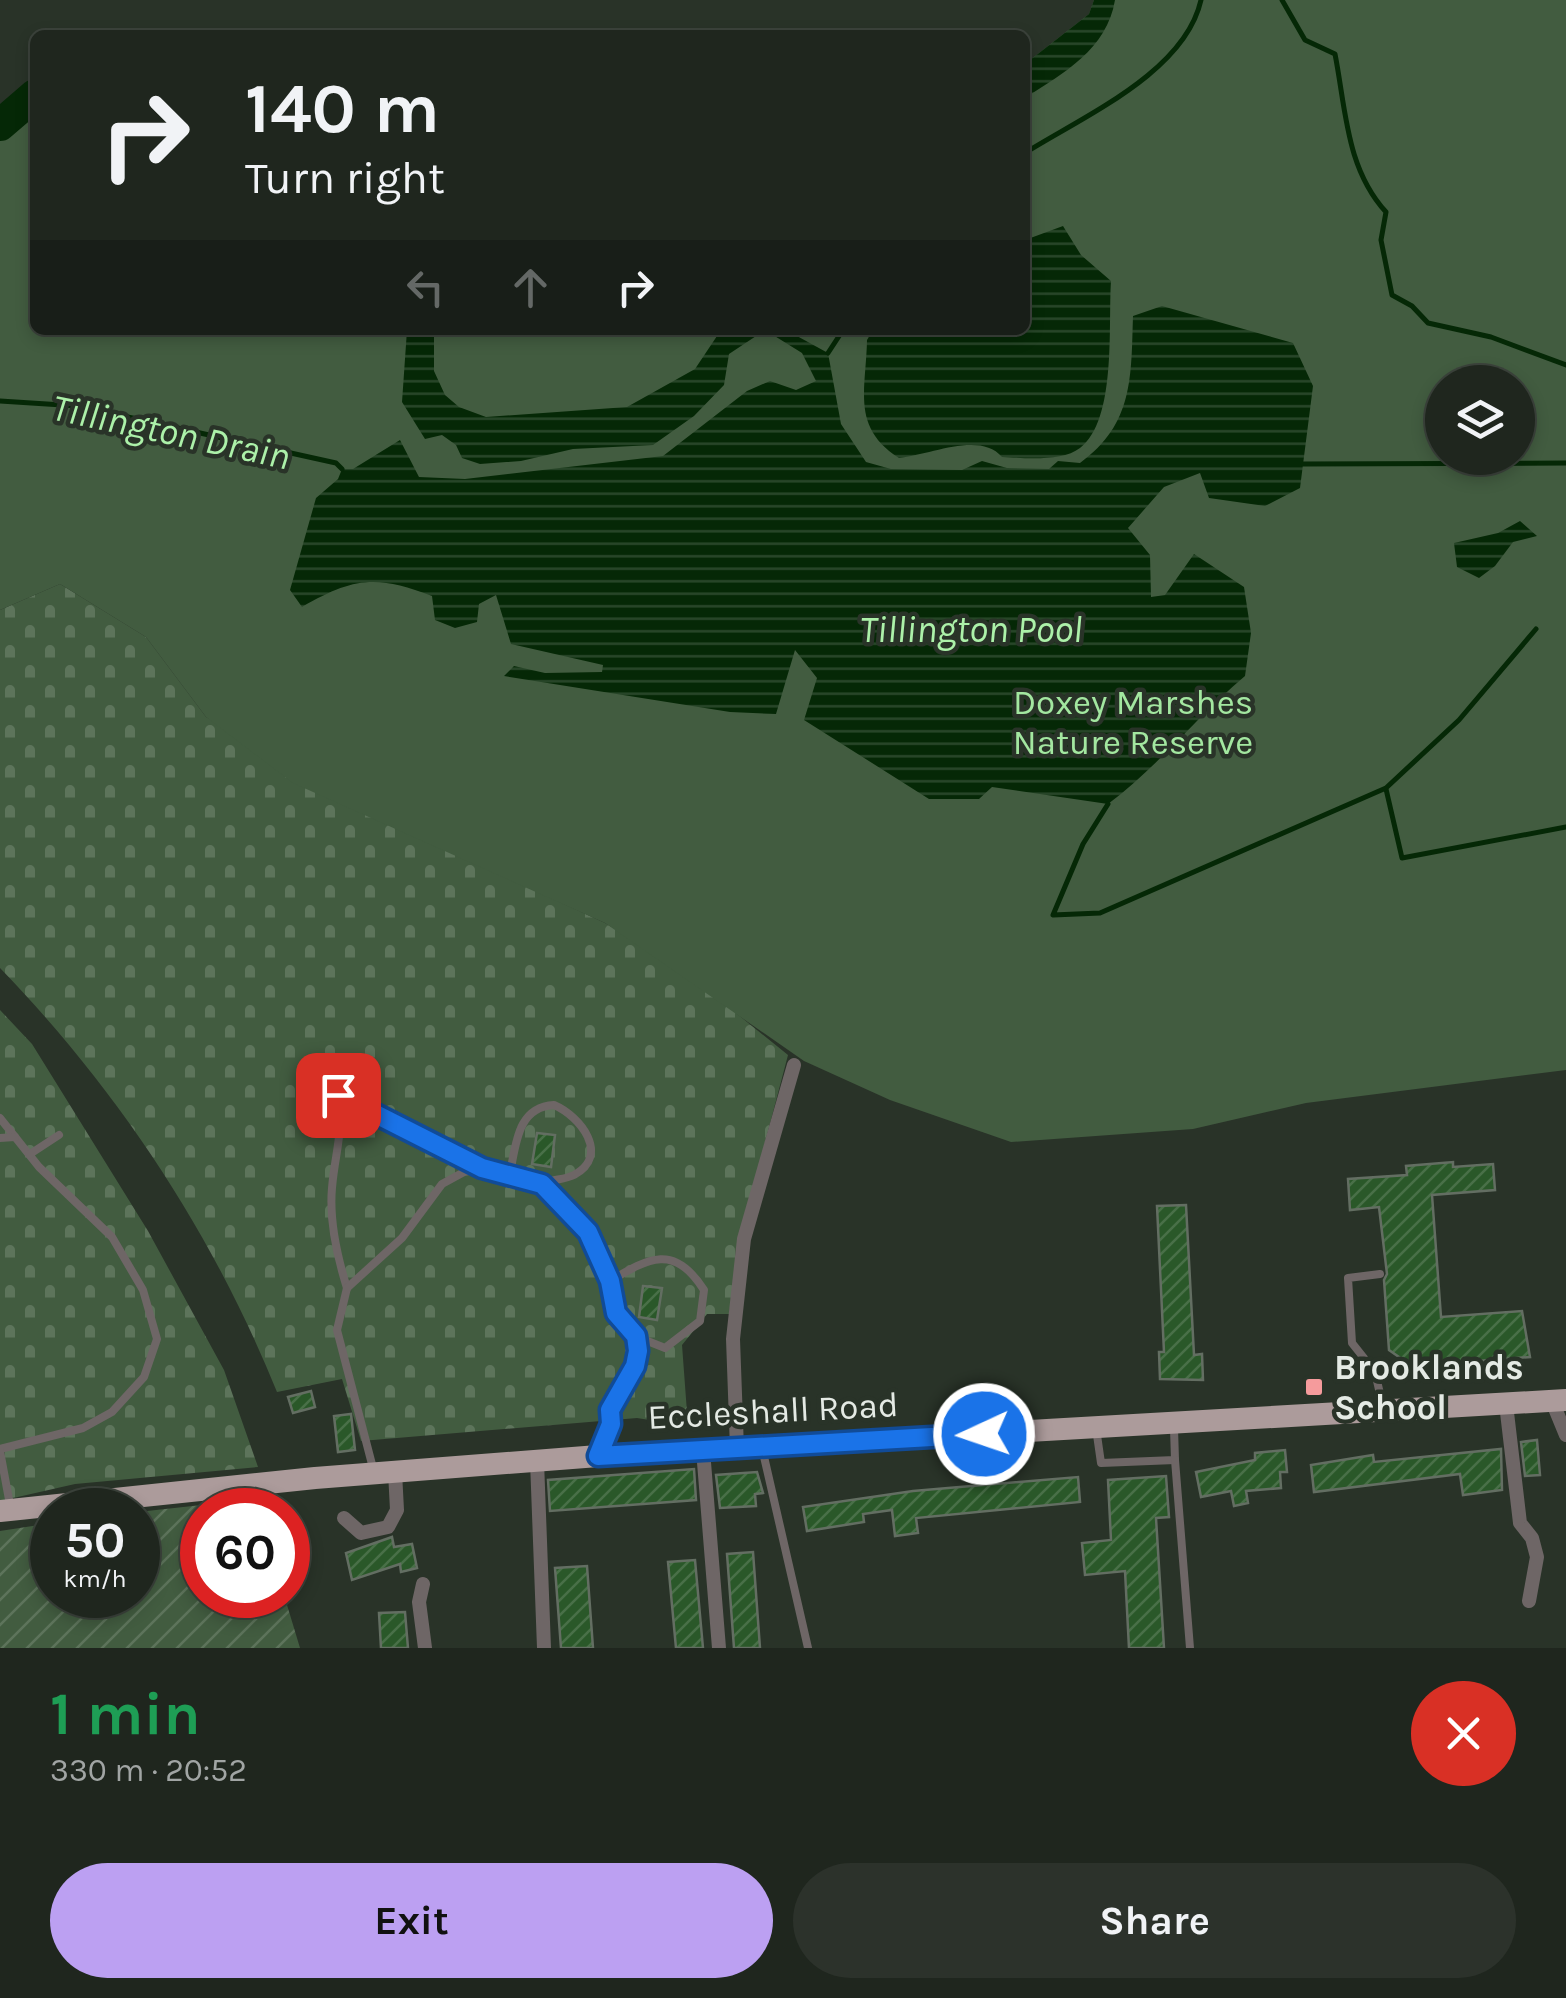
<!DOCTYPE html>
<html lang="en">
<head>
<meta charset="utf-8">
<style>
  :root { --surface:#1f261e; --page:#2c322b; --text:#f1f3f6; --muted:#a1a5a4; --line:#3c433c; --accent:#bca0f2 }
  body { margin:0; font-family:Karla,sans-serif; background:var(--page); color:var(--text); height:100vh; display:flex; flex-direction:column; font-size:38px; white-space:nowrap }
  * { box-sizing:border-box; margin:0 }
  p { font-size:32px; color:var(--muted) }
  .icon { flex:none; width:55px; height:55px; fill:none; stroke:currentColor; stroke-width:2; stroke-linecap:round; stroke-linejoin:round }
  .map { position:relative; height:1648px; overflow:hidden }
  .panel { display:flex; flex-direction:column; background:var(--surface); flex:1 }
  .panel>* { flex:none }
  .guide { position:absolute; left:30px; top:30px; width:1000px; height:305px; border-radius:15px; box-shadow:0 5px 15px #0003,0 0 0 2px var(--line); background:#1f261e; color:var(--text); overflow:hidden }
  .buttons { position:absolute; left:1425px; top:365px; display:grid; gap:20px }
  .buttons a { display:grid; place-items:center; width:110px; height:110px; border-radius:50%; background:var(--surface); box-shadow:0 5px 15px #0003,0 0 0 2px var(--line); font-size:50px }
  .speed { position:absolute; left:30px; top:1488px; display:flex; gap:20px; font-size:50px; font-weight:700; text-align:center }
  .speed>* { display:grid; place-content:center; width:130px; height:130px; border-radius:50%; background:var(--surface); box-shadow:0 5px 15px #0003,0 0 0 2px var(--line); line-height:1 }
  .speed small { font-size:25px; font-weight:400 }
  .speed .limit { border:15px solid #d22; background:#fff; color:#111 }
  .pin { position:absolute; display:grid; place-items:center; width:85px; height:85px; color:#fff; margin:-42px; border-radius:20px; box-shadow:0 5px 15px #0006 }
  .me { position:absolute; width:110px; margin:-55px; rotate:267deg; stroke-linejoin:round; filter:drop-shadow(0 0 8px #0008) }
  .turn { display:flex; align-items:center; gap:35px; height:210px; padding:0 50px; font-size:45px }
  .turn .icon { width:130px; height:130px; stroke-width:2.5 }
  .turn b { display:block; font-size:70px; line-height:85px }
  .lanes { display:flex; align-items:center; height:95px; padding:0 50px; background:#0003; justify-content:center; gap:50px; direction:ltr }
  .lanes .off { opacity:.35 }
  .round { display:grid; place-items:center; flex:none; width:105px; height:105px; border-radius:52px; background:var(--page) }
  .head { display:flex; align-items:center; justify-content:space-between; height:170px; padding:0 50px }
  h1 { font-size:60px; font-weight:700; line-height:75px; color:#1e9e55 }
  .primary-button { display:flex; gap:20px; margin-top:auto; padding:20px 50px }
  .primary-button a { flex:1; height:115px; border-radius:60px; background:var(--accent); color:#111; font-size:40px; font-weight:700; line-height:115px; text-align:center }
  .primary-button a+a { background:var(--page); color:var(--text) }
  .map>svg:first-child { display:block }
</style>
</head>
<body>
<div class="map">
<svg width="1566" height="1648" viewBox="0 0 1566 1648">
  <defs>
    <pattern id="cemetery-stones" width="16" height="16" patternUnits="userSpaceOnUse" patternTransform="scale(2.5)"><rect width="16" height="16" fill="#425c40"/><path d="M2 7V4a2 2 0 0 1 4 0v3zM10 15v-3a2 2 0 0 1 4 0v3z" fill="#5d745b"/></pattern>
    <pattern id="garden-furrows" width="10" height="10" patternUnits="userSpaceOnUse" patternTransform="scale(2.5)"><rect width="10" height="10" fill="#425c40"/><path d="M-1 1l2-2M0 10L10 0M9 11l2-2" fill="none" stroke="#5d745b"/></pattern>
    <pattern id="water-rules" width="6" height="5" patternUnits="userSpaceOnUse" patternTransform="scale(2.5)"><rect width="6" height="5" fill="#052806"/><path d="M0 2.5h6" fill="none" stroke="#29472a"/></pattern>
    <pattern id="building-hatch" width="6" height="6" patternUnits="userSpaceOnUse" patternTransform="scale(2.5)"><rect width="6" height="6" fill="#2a5829"/><path d="M-1 1l2-2M0 6l6-6M5 7l2-2" fill="none" stroke="#497048"/></pattern>
  </defs>
  <rect width="100%" height="100%" fill="#293328"/>
  <!-- cemetery -->
  <g fill="url(#cemetery-stones)">
    <path d="M60 584 146 637 206 717 383 820 605 923 685 972 788 1055 742 1230 729 1314H707L682 1345 688 1426 637 1418 361 1441 342 1379 277 1392C213 1234 119 1091 0 968V610Z"/>
    <path d="M0 1010 32 1044 148 1231 224 1370 258 1467 75 1484 0 1501Z"/>
  </g>
  <!-- park -->
  <path fill="#425c40" fill-rule="evenodd" d="M1094 0H1566V1070L1306 1103 1193 1129 1011 1142 890 1100 804 1061 605 923 293 783 206 717 146 637 60 584 0 610V125L35 95V330H1025V64L1089 14ZM1442 382H1518V458H1442Z"/>
  <!-- garden -->
  <path fill="url(#garden-furrows)" d="M256 1499 259 1510H202V1595H284L300 1648H0V1531L52 1523V1595H138V1512Z"/>
  <!-- water -->
  <g fill="url(#water-rules)">
    <path d="M1094 0H1115C1107 49 1064 73 1025 98V64L1089 14Z"/>
    <path d="M1063 226 1081 255 1111 281C1108 325 1117 420 1080 448 1062 462 1024 458 1002 457 980 431 930 455 899 458 851 427 866 391 867 340L873 330H1025V240Z"/>
    <path d="M1162 306 1293 343 1313 386 1300 488 1265 506 1209 498 1200 473 1164 487 1128 528 1150 555 1151 597 1165 595 1194 554 1244 587 1251 633 1245 676C1195 718 1160 765 1108 804L992 787 979 799H929L804 720 817 678 795 650 776 714 730 712 504 676 514 666 545 673 602 672 603 665 511 644 496 595 479 604 477 622 455 628 435 620 432 596C377 575 354 577 302 607L290 590 316 498 338 479 342 469H353L400 440 419 477 465 479 663 456 747 391 770 381 796 390 816 381 802 353 765 330 729 354 724 385 694 416 653 445 573 449 521 461 480 464 462 458 456 445 442 435 425 439 402 402 407 330H434V371L445 395 459 407 486 417 627 407 695 369 721 330H786L828 353 841 424 866 462 891 469 962 470 982 461 1007 468 1049 469 1058 461 1080 463C1134 424 1131 376 1133 316Z"/>
    <path d="M1520 521 1537 536 1513 542 1495 566 1479 578 1457 567 1454 543 1498 533Z"/>
  </g>
  <g fill="none" stroke-linecap="round" stroke-linejoin="round">
    <!-- stream -->
    <g stroke="#052806" stroke-width="5">
      <path d="M1282 0 1305 40 1335 54C1346 110 1346 168 1386 212L1381 240 1392 295 1412 306 1428 323 1491 337 1566 365"/>
      <path d="M1025 153C1084 116 1185 72 1201 0"/>
      <path d="M828 353 843 330"/>
      <path d="M0 401 78 406 336 463 342 469"/>
      <path d="M1303 464 1566 463"/>
      <path d="M1386 789 1402 858 1566 827"/>
      <path d="M1108 804 1083 844 1053 915 1100 913 1386 788 1459 720 1536 629"/>
    </g>
    <!-- river -->
    <path stroke="#052806" stroke-width="32" d="M0 125 35 95"/>
  </g>
  <!-- building -->
  <g fill="url(#building-hatch)" stroke="#636e62" stroke-width="2.5">
    <path d="M537 1133 555 1135 551 1167 532 1164Z"/>
    <path d="M1453 1162V1167L1493 1164 1495 1190 1432 1195 1441 1317 1522 1311 1530 1357 1412 1366 1389 1350 1384 1280 1387 1274 1379 1207 1350 1210 1348 1179 1407 1175 1406 1166Z"/>
    <path d="M1186 1205 1194 1355 1202 1354 1203 1380 1160 1379 1159 1352H1164L1157 1206Z"/>
    <path d="M643 1286 662 1288 657 1320 639 1317Z"/>
    <path d="M311 1391 315 1407 293 1413 288 1397Z"/>
    <path d="M351 1414 355 1450 338 1452 334 1416Z"/>
    <path d="M1537 1440 1540 1475 1525 1476 1521 1442Z"/>
    <path d="M1501 1449 1502 1490 1463 1495 1460 1474 1314 1492 1311 1465 1373 1455 1374 1462Z"/>
    <path d="M1285 1450 1287 1472H1280L1281 1488 1246 1491 1248 1503 1234 1506 1231 1491 1201 1497 1196 1472 1255 1460V1453Z"/>
    <path d="M694 1469 696 1500 550 1511 548 1480Z"/>
    <path d="M757 1472 763 1493 755 1494 756 1506 720 1508 716 1475Z"/>
    <path d="M1166 1476 1169 1517 1156 1518 1164 1648H1129L1125 1571 1085 1575 1082 1543 1111 1540 1108 1480Z"/>
    <path d="M1078 1477 1080 1502 916 1518 918 1533 895 1536 892 1510 863 1514 864 1522 807 1531 803 1507 913 1491Z"/>
    <path d="M392 1537 394 1547 412 1544 417 1568 401 1572 400 1564 352 1580 346 1553Z"/>
    <path d="M753 1552 760 1648H734L727 1554Z"/>
    <path d="M695 1560 703 1648H676L668 1562Z"/>
    <path d="M587 1566 593 1648H561L555 1568Z"/>
    <path d="M405 1612 408 1648H381L379 1613Z"/>
  </g>
  <g fill="none" stroke-linecap="round" stroke-linejoin="round">
    <!-- service -->
    <g stroke="#6e6666" stroke-width="8">
      <path d="M338 1095C344 1133 335 1152 332 1188 329 1221 337 1256 347 1288"/>
      <path d="M339 1096 482 1168"/>
      <path d="M0 1118 39 1167 112 1237 143 1290 157 1339 144 1377 112 1412 83 1428 0 1449"/>
      <path d="M0 1138 15 1137"/>
      <path d="M30 1154 59 1135"/>
      <path d="M510 1173C516 1145 517 1107 554 1105 580 1116 611 1155 574 1175 564 1180 552 1179 542 1184"/>
      <path d="M1380 1274 1348 1278 1352 1343 1375 1372 1383 1407"/>
      <path d="M610 1281C649 1258 674 1243 704 1290L700 1321 665 1348 635 1336"/>
      <path d="M1096 1428 1101 1463 1175 1460 1174 1428"/>
      <path d="M762 1448 808 1648"/>
      <path d="M0 1451 10 1505"/>
      <path d="M1175 1460 1190 1648"/>
      <path d="M374 1472 337 1330 347 1288 402 1238 442 1184 464 1172 482 1168 510 1173 542 1184 564 1205 595 1246 610 1281 616 1313 635 1336V1366L619 1386 600 1452"/>
    </g>
    <!-- minor -->
    <g stroke="#6e6666" stroke-width="14">
      <path d="M1552 1401 1566 1435"/>
      <path d="M1506 1404 1520 1523 1532 1538 1537 1557 1529 1601"/>
      <path d="M737 1449 733 1339 744 1239 794 1065"/>
      <path d="M703 1450 719 1648"/>
      <path d="M537 1461 544 1648"/>
      <path d="M344 1518 361 1533 388 1527 397 1510 395 1472"/>
      <path d="M423 1584 419 1602 425 1648"/>
    </g>
    <!-- primary -->
    <path stroke="#ac9b9b" stroke-width="22" d="M0 1511 315 1478 598 1456 1566 1400"/>
  </g>
  <g fill="none" stroke-linecap="round" stroke-linejoin="round">
    <defs>
      <path id="route" d="M338 1095 482 1168 542 1184 588 1232 610 1281 616 1313 636 1336 638 1351 635 1366 610 1410 611 1424 598 1456 984 1434"/>
    </defs>
    <!-- route casing -->
    <use href="#route" stroke="#114b97" stroke-width="25"/>
    <!-- route -->
    <use href="#route" stroke="#1a73e8" stroke-width="18"/>
  </g>
  <!-- markers -->
  <rect fill="#f59b9c" stroke="#293328" stroke-width="4" x="1304" y="1377" width="20" height="20" rx="5"/>
  <g text-anchor="middle" dominant-baseline="central" stroke-width="9" stroke-linejoin="round" paint-order="stroke">
    <!-- park labels -->
    <g font-size="35" fill="#a3e7a0" stroke="#293328">
      <text x="1133" y="702">Doxey Marshes<tspan x="1133" dy="40">Nature Reserve</tspan></text>
    </g>
    <!-- poi labels -->
    <g font-size="35" font-weight="bold" fill="#e4eae4" stroke="#293328" text-anchor="start">
      <text x="1334" y="1367">Brooklands<tspan x="1334" dy="40">School</tspan></text>
    </g>
    <!-- street labels -->
    <g font-size="35" fill="#e4eae4" stroke="#293328">
      <text transform="translate(773 1411) rotate(-3)">Eccleshall Road</text>
    </g>
    <!-- water labels -->
    <g font-size="38" font-style="italic" fill="#acf1a9" stroke="#293328">
      <text transform="translate(171 432) rotate(12)">Tillington Drain</text>
      <text x="971" y="629">Tillington Pool</text>
    </g>
  </g>
</svg>
<div class="buttons">
<a><svg class="icon" aria-label="layers" viewBox="0 0 24 24"><path d="M12 4l9 5-9 5-9-5zM3 14l9 5 9-5"/></svg></a>
</div>
<div class="speed"><div>50<small>km/h</small></div><div class="limit">60</div></div>
<div class="pin" style="left:338px;top:1095px;background:#d93025"><svg class="icon" aria-label="arrive" viewBox="0 0 24 24"><path d="M6 21V4h12l-3 4 3 4H6"/></svg></div>
<svg class="me" style="left:984px;top:1434px" viewBox="-20 -20 40 40"><circle r="17" fill="#1a73e8" stroke="#fff" stroke-width="3"/><path d="M0-11L8 9 0 5-8 9z" fill="#fff"/></svg>
<div class="guide">
<div class="turn"><svg class="icon" aria-label="right" viewBox="0 0 24 24"><path d="M7 20v-9h11M14 6l5 5-5 5"/></svg><div><b>140 m</b>Turn right</div></div>
<div class="lanes"><svg class="icon off" aria-label="left" viewBox="0 0 24 24"><path d="M17 20v-9H6M10 6l-5 5 5 5"/></svg><svg class="icon off" aria-label="ahead" viewBox="0 0 24 24"><path d="M12 20V5M6 11l6-6 6 6"/></svg><svg class="icon" aria-label="right" viewBox="0 0 24 24"><path d="M7 20v-9h11M14 6l5 5-5 5"/></svg></div>
</div>
</div>
<section class="panel">
<div class="head"><div><h1>1 min</h1><p>330 m · 20:52</p></div><a class="round" style="background:#d93025;color:#fff"><svg class="icon" aria-label="close" viewBox="0 0 24 24"><path d="M6 6l12 12M18 6L6 18"/></svg></a></div>
<div class="primary-button"><a>Exit</a><a>Share</a></div>
</section>
</body>
</html>
